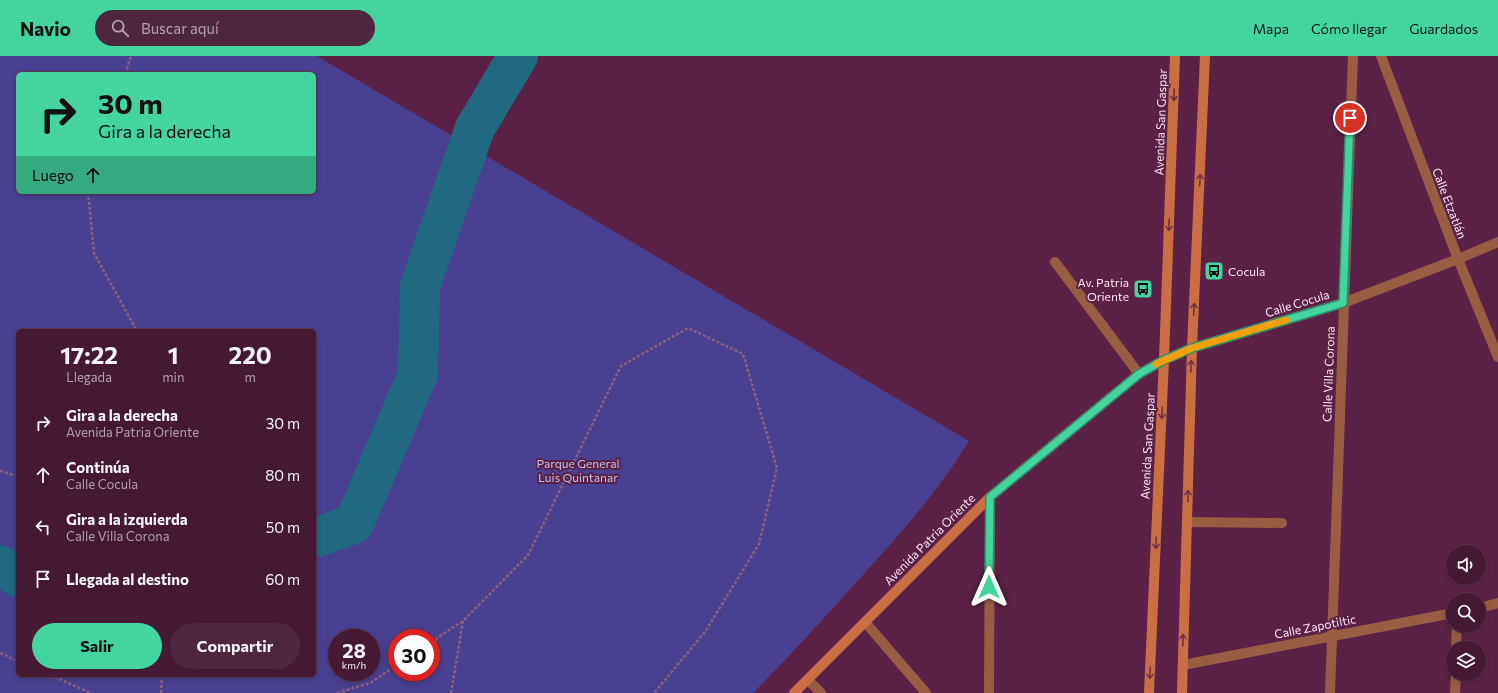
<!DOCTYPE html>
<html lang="es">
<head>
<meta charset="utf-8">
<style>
  :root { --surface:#451934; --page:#4f2640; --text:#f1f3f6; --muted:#b0a0ac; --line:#5d384f; --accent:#43d4a0 }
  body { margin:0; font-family:Commissioner,sans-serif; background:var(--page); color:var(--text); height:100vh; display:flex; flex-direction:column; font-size:15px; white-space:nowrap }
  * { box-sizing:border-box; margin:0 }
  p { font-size:13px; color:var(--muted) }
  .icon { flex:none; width:22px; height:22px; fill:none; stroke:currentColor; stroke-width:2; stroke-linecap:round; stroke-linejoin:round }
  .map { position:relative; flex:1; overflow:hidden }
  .details { position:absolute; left:16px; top:273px; width:300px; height:348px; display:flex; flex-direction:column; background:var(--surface); border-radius:6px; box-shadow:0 2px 6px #0003,0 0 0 1px var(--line) }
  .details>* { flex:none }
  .banner { position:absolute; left:16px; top:16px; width:300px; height:122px; border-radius:6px; box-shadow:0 2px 6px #0003,0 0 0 1px var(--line); background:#43d4a0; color:#111; overflow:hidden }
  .tools { position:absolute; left:1446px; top:489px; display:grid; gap:8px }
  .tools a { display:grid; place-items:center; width:40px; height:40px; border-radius:50%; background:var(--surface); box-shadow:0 2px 6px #0003,0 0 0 1px var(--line); font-size:20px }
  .speed { position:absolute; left:328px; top:573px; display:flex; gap:8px; font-size:20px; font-weight:700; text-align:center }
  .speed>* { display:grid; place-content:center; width:52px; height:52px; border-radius:50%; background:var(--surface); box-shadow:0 2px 6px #0003,0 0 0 1px var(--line); line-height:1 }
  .speed small { font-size:10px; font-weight:400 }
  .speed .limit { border:6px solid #d22; background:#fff; color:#111 }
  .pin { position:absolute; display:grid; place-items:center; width:34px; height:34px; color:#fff; margin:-17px; border:2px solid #fff; border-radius:50%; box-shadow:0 1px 4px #0007 }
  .me { position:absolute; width:44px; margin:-22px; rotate:0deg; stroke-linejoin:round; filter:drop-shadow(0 0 3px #0008) }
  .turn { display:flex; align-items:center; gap:14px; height:84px; padding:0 16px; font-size:18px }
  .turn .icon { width:52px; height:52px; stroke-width:2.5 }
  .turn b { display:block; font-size:28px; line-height:34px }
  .then { display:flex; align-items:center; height:38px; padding:0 16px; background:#0003; gap:8px; font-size:15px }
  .eta { display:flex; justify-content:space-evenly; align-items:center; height:68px; text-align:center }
  .eta b { font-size:24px; font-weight:700; line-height:28px }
  .action { display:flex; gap:8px; margin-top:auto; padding:8px 16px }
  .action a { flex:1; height:46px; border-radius:24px; background:var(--accent); color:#111; font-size:16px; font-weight:700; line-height:46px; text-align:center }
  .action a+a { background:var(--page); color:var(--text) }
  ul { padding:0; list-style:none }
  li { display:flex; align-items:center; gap:12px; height:52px; padding:0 16px }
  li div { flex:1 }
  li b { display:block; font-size:15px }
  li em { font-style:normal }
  header { display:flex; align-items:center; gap:24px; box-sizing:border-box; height:56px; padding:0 20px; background:var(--accent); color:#111 }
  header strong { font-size:19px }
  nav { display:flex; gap:22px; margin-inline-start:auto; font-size:14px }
  .search { width:280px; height:36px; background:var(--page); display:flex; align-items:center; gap:10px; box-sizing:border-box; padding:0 14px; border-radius:22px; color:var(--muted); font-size:15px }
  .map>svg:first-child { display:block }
</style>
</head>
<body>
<header>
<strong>Navio</strong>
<div class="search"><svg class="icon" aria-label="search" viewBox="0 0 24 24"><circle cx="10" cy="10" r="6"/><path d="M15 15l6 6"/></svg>Buscar aquí</div>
<nav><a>Mapa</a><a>Cómo llegar</a><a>Guardados</a></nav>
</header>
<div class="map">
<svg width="1498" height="637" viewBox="0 0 1498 637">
  <rect width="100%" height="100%" fill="#5c2146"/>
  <!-- green -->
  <path fill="#494091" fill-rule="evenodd" d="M0 0H317L969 385C939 434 901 477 863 519 827 559 791 599 753 637H0ZM18 18H314V136H18ZM18 275H314V619H18ZM337 582H371V616H337ZM397 582H431V616H397Z"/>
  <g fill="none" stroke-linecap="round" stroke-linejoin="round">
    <!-- river -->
    <g stroke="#216981" stroke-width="40">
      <path d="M314 482 354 468 418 318 420 230 475 72 518 0"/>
      <path d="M0 509 18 521"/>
    </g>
    <!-- path -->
    <g stroke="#8f5f7c" stroke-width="2.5" stroke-dasharray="3 2" stroke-linecap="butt">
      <path d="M125 18 131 0"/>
      <path d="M88 136 94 197 137 275"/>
      <path d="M0 415 18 420"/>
      <path d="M431 586 463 565 528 499 621 310 688 272 743 298 777 412 759 488 705 576 654 637"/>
      <path d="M0 597 18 605"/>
      <path d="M50 619 91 637"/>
      <path d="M161 637 162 619"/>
      <path d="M337 637 370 627 397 609"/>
      <path d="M451 637 463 565"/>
    </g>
    <!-- lane -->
    <g stroke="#985d43" stroke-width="10">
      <path d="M1055 206 1139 318"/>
      <path d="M1187 466 1282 467"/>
      <path d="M865 566 926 637"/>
      <path d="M808 624 821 637"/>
    </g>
    <!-- street -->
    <g stroke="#985d43" stroke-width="10">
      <path d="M1381 0 1458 203 1498 301"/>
      <path d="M1192 292 1343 247 1458 203 1498 186"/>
      <path d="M1479 552 1498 547"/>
      <path d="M1456 592 1457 570"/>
      <path d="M1183 609 1453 557"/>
      <path d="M989 637 990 441"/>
      <path d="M1330 637 1353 0"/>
      <path d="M1455 637 1456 618"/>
    </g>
    <!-- secondary -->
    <g stroke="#ca6e43" stroke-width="10">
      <path d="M794 637 990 441 1139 318 1164 304 1192 292"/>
      <path d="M1149 637 1164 304 1175 0"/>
      <path d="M1182 637 1192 292 1205 0"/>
    </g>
  </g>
  <!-- one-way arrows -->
  <defs><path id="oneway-shaft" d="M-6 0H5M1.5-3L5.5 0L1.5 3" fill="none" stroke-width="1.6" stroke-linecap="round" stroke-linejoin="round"/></defs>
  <g stroke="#723045">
    <use href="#oneway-shaft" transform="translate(1174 39) rotate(92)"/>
    <use href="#oneway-shaft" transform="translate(1200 124) rotate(-87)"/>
    <use href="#oneway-shaft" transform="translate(1169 169) rotate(92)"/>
    <use href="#oneway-shaft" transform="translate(1194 253) rotate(-87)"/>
    <use href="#oneway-shaft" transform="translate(1191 310) rotate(-88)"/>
    <use href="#oneway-shaft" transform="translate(1162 357) rotate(93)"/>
    <use href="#oneway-shaft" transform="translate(1188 440) rotate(-88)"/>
    <use href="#oneway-shaft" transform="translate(1156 487) rotate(93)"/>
    <use href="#oneway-shaft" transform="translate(1183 584) rotate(-88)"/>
    <use href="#oneway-shaft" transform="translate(1150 617) rotate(93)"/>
  </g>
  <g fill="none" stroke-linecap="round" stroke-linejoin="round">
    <defs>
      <path id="route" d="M989 531 990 441 1139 318 1164 304 1192 292 1343 247 1350 62"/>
    </defs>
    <!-- route casing -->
    <use href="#route" stroke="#2c8a68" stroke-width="10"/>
    <!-- route -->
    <use href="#route" stroke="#43d4a0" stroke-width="7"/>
    <!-- slow -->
    <path stroke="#f59e0b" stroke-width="7" d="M1156 308 1192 292 1286 264"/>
  </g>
  <!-- icons -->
  <defs>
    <symbol id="bus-square" viewBox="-11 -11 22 22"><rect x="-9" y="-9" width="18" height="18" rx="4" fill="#43d4a0" stroke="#5c2146"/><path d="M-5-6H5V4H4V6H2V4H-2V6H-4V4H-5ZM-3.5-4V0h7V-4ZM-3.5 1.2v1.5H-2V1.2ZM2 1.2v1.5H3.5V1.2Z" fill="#111"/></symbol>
  </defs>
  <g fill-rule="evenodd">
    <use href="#bus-square" x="1203" y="204" width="22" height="22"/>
    <use href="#bus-square" x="1132" y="222" width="22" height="22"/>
  </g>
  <g text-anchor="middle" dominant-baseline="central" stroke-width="4" stroke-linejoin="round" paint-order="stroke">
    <!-- street labels -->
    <g font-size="12" fill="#fce5f1" stroke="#5c2146">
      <text transform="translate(1160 66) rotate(-88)">Avenida San Gaspar</text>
      <text transform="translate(1450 147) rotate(69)">Calle Etzatlán</text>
      <text transform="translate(1297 247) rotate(-17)">Calle Cocula</text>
      <text transform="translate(1328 318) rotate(-88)">Calle Villa Corona</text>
      <text transform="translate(1147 390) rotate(-87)">Avenida San Gaspar</text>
      <text transform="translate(929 483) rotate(-45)">Avenida Patria Oriente</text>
      <text transform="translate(1315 570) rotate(-11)">Calle Zapotiltic</text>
    </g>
    <!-- poi labels -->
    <g font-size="12" fill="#fce5f1" stroke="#5c2146" text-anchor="start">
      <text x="1228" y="215">Cocula</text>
      <text x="1129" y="226" text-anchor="end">Av. Patria<tspan x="1129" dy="14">Oriente</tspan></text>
    </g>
    <!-- park labels -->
    <g font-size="12" fill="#bfc0ee" stroke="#5c2146">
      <text x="578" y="407">Parque General<tspan x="578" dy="14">Luis Quintanar</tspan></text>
    </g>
  </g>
</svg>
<div class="tools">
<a><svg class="icon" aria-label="sound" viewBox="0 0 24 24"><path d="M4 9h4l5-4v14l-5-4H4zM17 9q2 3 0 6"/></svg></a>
<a><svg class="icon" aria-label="search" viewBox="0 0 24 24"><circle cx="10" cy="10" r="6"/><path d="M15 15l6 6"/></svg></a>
<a><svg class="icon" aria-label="layers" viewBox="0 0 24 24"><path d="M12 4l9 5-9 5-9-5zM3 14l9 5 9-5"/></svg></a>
</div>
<div class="speed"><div>28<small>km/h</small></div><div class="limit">30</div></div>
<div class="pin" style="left:1350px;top:62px;background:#d93025"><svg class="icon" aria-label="arrive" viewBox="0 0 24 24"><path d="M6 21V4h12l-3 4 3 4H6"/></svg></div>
<svg class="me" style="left:989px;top:531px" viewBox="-20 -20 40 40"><path d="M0-17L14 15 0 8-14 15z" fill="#43d4a0" stroke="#fff" stroke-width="4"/></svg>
<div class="banner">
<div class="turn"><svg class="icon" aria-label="right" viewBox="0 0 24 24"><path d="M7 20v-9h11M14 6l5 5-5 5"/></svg><div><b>30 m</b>Gira a la derecha</div></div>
<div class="then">Luego<svg class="icon" aria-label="ahead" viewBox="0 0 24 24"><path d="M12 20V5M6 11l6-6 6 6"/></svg></div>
</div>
<section class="details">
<div class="eta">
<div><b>17:22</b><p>Llegada</p></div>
<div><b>1</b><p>min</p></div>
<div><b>220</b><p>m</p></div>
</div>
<ul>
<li><svg class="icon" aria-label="right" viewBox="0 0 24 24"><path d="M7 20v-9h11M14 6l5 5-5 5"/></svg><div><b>Gira a la derecha</b><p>Avenida Patria Oriente</p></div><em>30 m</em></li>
<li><svg class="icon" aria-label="ahead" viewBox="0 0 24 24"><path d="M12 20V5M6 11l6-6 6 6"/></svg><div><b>Continúa</b><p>Calle Cocula</p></div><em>80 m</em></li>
<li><svg class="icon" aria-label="left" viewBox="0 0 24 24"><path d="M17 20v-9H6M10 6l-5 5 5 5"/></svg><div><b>Gira a la izquierda</b><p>Calle Villa Corona</p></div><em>50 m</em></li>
<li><svg class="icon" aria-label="arrive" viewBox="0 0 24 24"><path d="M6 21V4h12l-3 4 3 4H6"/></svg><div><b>Llegada al destino</b></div><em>60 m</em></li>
</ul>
<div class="action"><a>Salir</a><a>Compartir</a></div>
</section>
</div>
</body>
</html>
